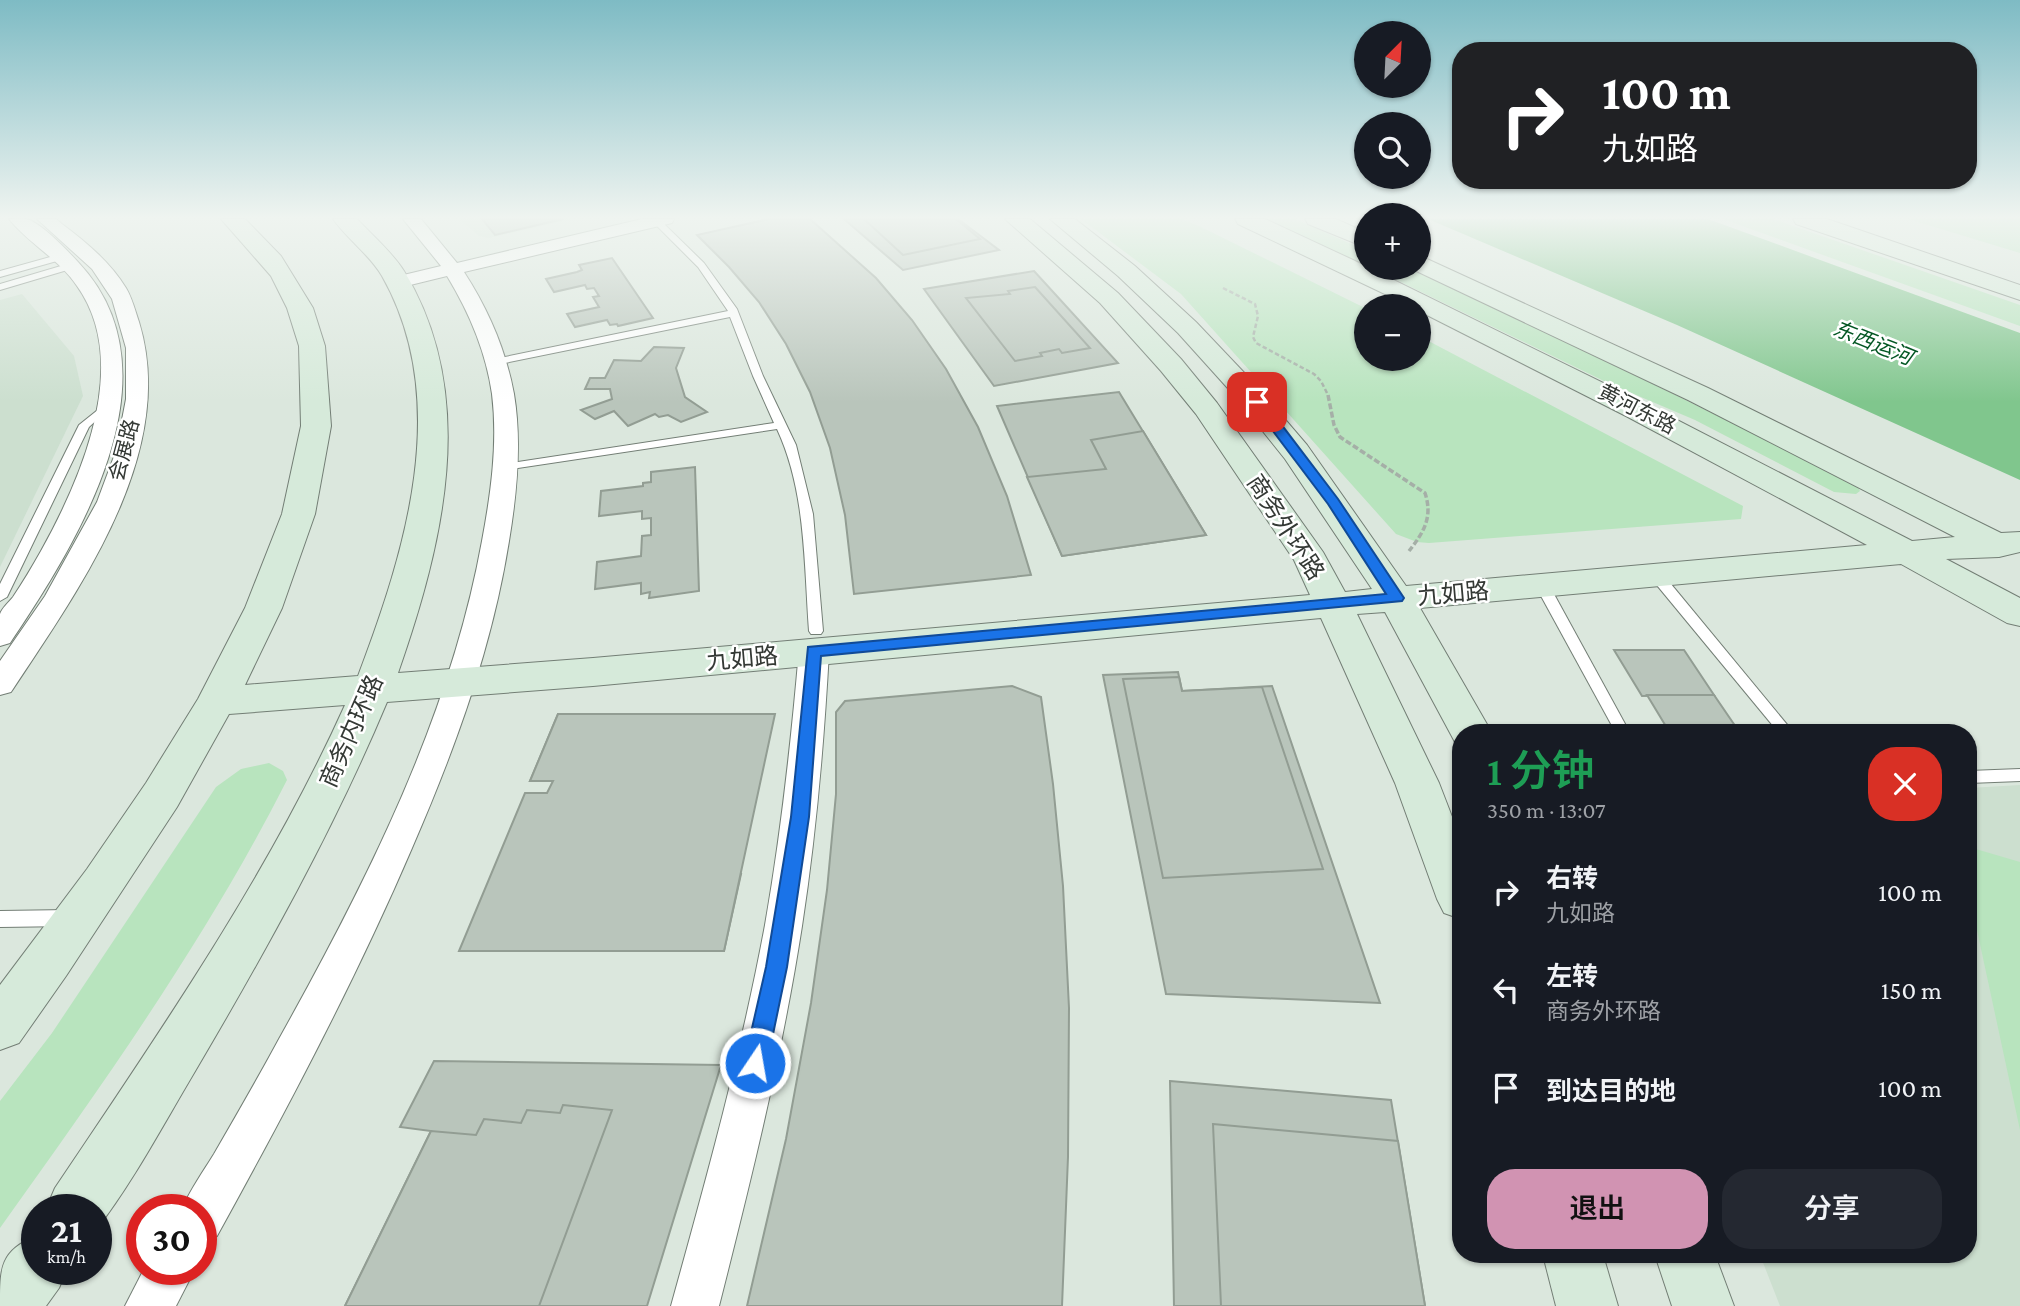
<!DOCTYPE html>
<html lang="zh">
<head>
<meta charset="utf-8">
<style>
  :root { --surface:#171b24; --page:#242831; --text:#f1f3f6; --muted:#9ea1a6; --accent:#d193b2 }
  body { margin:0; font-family:"Crimson Pro","Noto Sans SC",serif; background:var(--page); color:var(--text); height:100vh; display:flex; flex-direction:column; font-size:26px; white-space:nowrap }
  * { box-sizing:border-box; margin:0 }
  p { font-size:23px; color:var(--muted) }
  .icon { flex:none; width:38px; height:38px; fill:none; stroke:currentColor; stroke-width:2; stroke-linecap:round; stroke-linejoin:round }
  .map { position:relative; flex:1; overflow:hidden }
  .sheet { position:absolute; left:1452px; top:724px; width:525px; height:539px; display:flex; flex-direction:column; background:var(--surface); border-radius:28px; box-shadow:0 2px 5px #0004 }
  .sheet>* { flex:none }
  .hud { position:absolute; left:1452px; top:42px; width:525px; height:147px; border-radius:28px; box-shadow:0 2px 5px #0004; background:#202124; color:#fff; overflow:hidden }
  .needle { width:46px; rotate:24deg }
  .controls { position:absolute; left:1354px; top:21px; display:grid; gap:14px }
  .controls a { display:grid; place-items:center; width:77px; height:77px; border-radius:50%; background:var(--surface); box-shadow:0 2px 5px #0004; font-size:35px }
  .speed { position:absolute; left:21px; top:1194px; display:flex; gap:14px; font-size:35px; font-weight:700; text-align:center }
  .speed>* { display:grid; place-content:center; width:91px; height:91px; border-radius:50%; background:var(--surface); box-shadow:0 2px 5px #0004; line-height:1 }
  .speed small { font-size:18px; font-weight:400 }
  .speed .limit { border:10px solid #d22; background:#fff; color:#111 }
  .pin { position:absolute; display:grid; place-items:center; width:60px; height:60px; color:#fff; margin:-30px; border-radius:14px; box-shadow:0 4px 10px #0006 }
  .me { position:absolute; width:77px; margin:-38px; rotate:12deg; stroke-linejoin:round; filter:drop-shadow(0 0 5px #0008) }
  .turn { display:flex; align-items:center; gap:24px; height:147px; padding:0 35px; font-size:32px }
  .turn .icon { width:91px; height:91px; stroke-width:2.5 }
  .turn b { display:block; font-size:49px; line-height:60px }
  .round { display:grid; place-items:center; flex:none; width:74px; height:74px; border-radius:28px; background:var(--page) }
  .overview { display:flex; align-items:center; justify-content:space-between; height:119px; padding:0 35px }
  h1 { font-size:42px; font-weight:600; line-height:52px; color:#1e9e55 }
  .cta { display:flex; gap:14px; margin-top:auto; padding:14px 35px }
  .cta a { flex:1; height:80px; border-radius:28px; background:var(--accent); color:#111; font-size:28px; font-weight:600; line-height:80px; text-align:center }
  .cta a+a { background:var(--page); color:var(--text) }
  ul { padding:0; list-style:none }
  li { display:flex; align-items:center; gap:21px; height:98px; padding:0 35px }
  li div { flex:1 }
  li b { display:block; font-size:26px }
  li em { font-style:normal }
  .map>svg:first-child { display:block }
</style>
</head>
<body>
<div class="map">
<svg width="2020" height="1306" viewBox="0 0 2020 1306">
  <rect width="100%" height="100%" fill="#dbe7dd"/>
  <!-- built -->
  <g fill="#ccdfcf">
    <path d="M459 219H574L489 238 479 236Z"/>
    <path d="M22 294 74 356 83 396 0 567V300Z"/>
    <path d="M2020 785V1306H1780L1760 1255H1969V788Z"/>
  </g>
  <!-- green -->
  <g fill="#b8e4be">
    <path d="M1081 219H1182L1201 227 1367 309V359H1419V336L1743 506 1741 519 1429 543 1417 542 1396 534 1181 294Z"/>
    <path d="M1261 219H1295L1367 251V266Z"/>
    <path d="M1723 219H1773L2020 305V326Z"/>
    <path d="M1908 219H2020V253Z"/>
    <path d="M1372 268H1406L1421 274 1637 376 1857 485 1860 491 1856 494 1834 492 1695 420 1608 383Z"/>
    <path d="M269 763 283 771 287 780C207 938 103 1084 0 1228V1101L52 1033 216 787 241 769Z"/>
    <path d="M1969 847 2020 862V1130L1969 893Z"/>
  </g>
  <!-- water -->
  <path fill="#80c68d" d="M1428 219H1708L2020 333V480L1677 325Z"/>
  <!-- building -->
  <g fill="#b9c5bb" stroke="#929d93" stroke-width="2">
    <path d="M482 219H563L495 235Z"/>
    <path d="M769 219H810L876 278 912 320 946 369 978 427 1007 496 1031 575 854 594 845 515 830 448 810 392 786 344 759 302 729 267 697 235Z"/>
    <path d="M844 219H958L999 250 903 270Z"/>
    <path d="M864 219H956L980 239 903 255Z"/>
    <path d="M612 258 653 318 618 326 617 324 610 325 607 320 575 327 567 314 599 307 593 297 599 296 594 288 587 289 585 285 554 292 546 279 577 272 582 270 579 265Z"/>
    <path d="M1034 271 1118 363 994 386 924 289Z"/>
    <path d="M1035 287 1090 348 1062 353 1059 349 1040 353 1042 356 1015 361 966 298 1010 294 1008 291Z"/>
    <path d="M654 347 684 348 676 368 685 397 707 412 681 422 668 415 659 417 655 414 628 426 614 411 595 419 581 410 612 399 610 389H585L590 378H605L614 360 641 361Z"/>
    <path d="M1119 392 1206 535 1062 556 997 406Z"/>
    <path d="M1143 431 1206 535 1062 556 1027 477 1106 469 1091 440Z"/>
    <path d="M695 467 699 591 649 598 650 592 641 594V583L595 589 597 562 641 556 642 536 651 535V518L642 519V511L599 516 601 491 643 486V483L651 482V472Z"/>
    <path d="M1614 650H1684L1714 695 1642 696Z"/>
    <path d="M1178 672 1182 691 1272 686 1380 1003 1166 994 1103 675Z"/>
    <path d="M1179 677 1182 691 1262 687 1323 869 1163 878 1123 679Z"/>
    <path d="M1012 686 1041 697 1053 784 1063 886 1069 1008 1068 1157 1062 1306H747L786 1139 811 1003 827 890 836 794V712L845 701Z"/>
    <path d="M1647 695H1714L1740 733H1670Z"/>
    <path d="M558 714H648L637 747 686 802 682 815 705 828 723 874H741L724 951H621L637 896 620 869 630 862 564 781H530Z"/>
    <path d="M558 714H775L724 951H459L525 793H547L553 781H530Z"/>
    <path d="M434 1061 721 1065 647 1306H345L431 1131 400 1127Z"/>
    <path d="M1170 1081 1391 1100 1425 1306H1174Z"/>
    <path d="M563 1105 612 1110 539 1306H345L431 1131 476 1135 484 1119 521 1123 527 1110 560 1113Z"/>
    <path d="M1213 1124 1398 1141 1425 1306H1221Z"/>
  </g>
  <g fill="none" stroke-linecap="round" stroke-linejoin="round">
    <defs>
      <g id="lane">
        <path d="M650 219H659L704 263 737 309 763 376 796 445 813 514 823 631 821 634H811L809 631C804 564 806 491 777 429L505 470 499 467 505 464 774 423 753 376 730 317 495 365 490 362 495 359 728 311 698 267Z"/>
        <path d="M61 254 64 255V259L0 277V271Z"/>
        <path d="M71 263 74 264V268L0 290V284Z"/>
        <path d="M109 401 114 404 89 427 7 597 0 601V584L79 425Z"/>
        <path d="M1656 571 1661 572 1794 733H1779L1651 578 1650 575Z"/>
        <path d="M1542 581 1549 585 1630 733H1616L1535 585Z"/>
        <path d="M2020 769V781L1969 783V771Z"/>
        <path d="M69 910 75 913 78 918 75 923 69 926 0 927V911Z"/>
      </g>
      <g id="street">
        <path d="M9 219C15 219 24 218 30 220 47 229 65 248 78 262 183 373 78 542 10 643L0 646C0 637 0 622 0 614 2 608 9 602 13 597 23 582 32 567 41 551 81 479 132 363 77 286 59 259 29 244 9 219Z"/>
        <path d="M37 219H56L62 224C86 242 110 262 126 288 132 298 135 310 139 322 179 452 79 589 11 692L0 695V661L45 596 97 502 116 451 126 399V348L112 299 92 269Z"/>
        <path d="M403 219H421L457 263 642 219H674L672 223 464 272C488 309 506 350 514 394 522 442 517 493 509 541 492 648 455 749 412 848 355 981 287 1109 217 1236L201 1243V1209H182C190 1190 203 1172 214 1154 236 1116 258 1078 279 1039 366 883 450 718 482 541 491 493 498 443 492 394 486 352 469 312 447 276L398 288 389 282 391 278 441 266Z"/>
        <path d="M814 641 824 644 829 651C824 743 816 835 802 926 782 1055 751 1180 719 1306H671C706 1180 741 1054 765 925 781 834 791 743 799 651L804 644Z"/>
        <path d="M144 1269H195L176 1306H125Z"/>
      </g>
      <g id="secondary">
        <path d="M221 219H245L281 256 313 308 325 346 331 426 315 514 282 608 245 685 358 676C405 552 453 401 382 276 370 255 347 239 333 219H357C372 235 392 252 404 271 480 396 443 544 398 673L593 658 1310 595 1294 560 1196 414 1161 371 1100 303 1005 219H1030L1118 293 1181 359 1217 403 1323 552 1345 592 1372 589 1285 459 1233 394 1178 333 1118 276 1050 219H1075L1135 266 1196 322 1253 382 1307 445 1406 586 1867 545 1626 416 1419 311V306H1410L1238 224 1235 219H1265L1353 260 1646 404 1912 541 1955 537 1688 400 1410 268H1419V257L1427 259 1708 388 2001 533 2020 532V552L1999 557 1946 559 2020 598V626L2007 623 1901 564 1420 608 1492 733H1461V745L1456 744 1385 612 1357 614 1439 783 1461 840V919L1444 913 1437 899 1395 783 1321 618 593 686 387 702C334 829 264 954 194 1073 163 1125 133 1182 96 1230V1209H46L55 1188C159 1033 268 876 345 705L229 714 177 807 66 976 19 1043 0 1050V985L87 869 146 783 198 699 245 608 282 514 301 426 299 346 287 308 271 276Z"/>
        <path d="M1305 219H1336L1367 233V248L1308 224Z"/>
        <path d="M1793 219H1827L2020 285V300L1796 224Z"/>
        <path d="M37 1235V1269H67L59 1288 46 1306H0C0 1266 0 1252 37 1235Z"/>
        <path d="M1543 1255H1603L1618 1306H1556Z"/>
        <path d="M1655 1255H1715L1734 1306H1672Z"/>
      </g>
    </defs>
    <!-- lane casing -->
    <use href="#lane" stroke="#737e75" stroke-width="2"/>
    <!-- street casing -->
    <use href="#street" stroke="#737e75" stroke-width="2"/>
    <!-- secondary casing -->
    <use href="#secondary" stroke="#737e75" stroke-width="2"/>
    <!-- path-far1 -->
    <path stroke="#a5afa7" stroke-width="2.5" stroke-dasharray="4.5 2.5" stroke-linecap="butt" d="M1223 288 1255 304 1258 316 1253 337 1256 343 1314 374 1321 381 1329 397"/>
    <!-- path -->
    <path stroke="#a5afa7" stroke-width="3.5" stroke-dasharray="6 2.5" stroke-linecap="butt" d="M1328 395 1334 425 1340 437 1425 493C1433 517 1424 532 1409 551"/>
    <!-- lane -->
    <use href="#lane" fill="#fff" fill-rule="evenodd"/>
    <!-- street -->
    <use href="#street" fill="#fff" fill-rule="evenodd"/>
    <!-- secondary -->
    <use href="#secondary" fill="#d6eada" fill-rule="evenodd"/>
  </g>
  <!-- sky -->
  <linearGradient id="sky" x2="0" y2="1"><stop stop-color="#7ebbc4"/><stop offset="0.54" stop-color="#eff4f0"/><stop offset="1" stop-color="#eff4f0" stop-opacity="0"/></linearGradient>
  <rect width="2020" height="402" fill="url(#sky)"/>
  <!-- route -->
  <path fill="#1a73e8" stroke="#114b97" stroke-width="2" d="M1257 398 1262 399 1338 499 1404 598 1402 601 821 656 809 817 787 967 767 1063 763 1070 755 1073 748 1070 744 1063 766 967 791 817 808 647 1386 594 1328 504 1251 402Z"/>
  <g text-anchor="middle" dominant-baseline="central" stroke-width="5" stroke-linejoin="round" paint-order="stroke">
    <!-- far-water labels -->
    <g font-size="21" font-style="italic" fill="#045724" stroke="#fff">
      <text transform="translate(1873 343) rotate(22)">东西运河</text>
    </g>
    <!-- far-street labels -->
    <g font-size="21" fill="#343935" stroke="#fff">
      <text transform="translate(1637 409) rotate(27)">黄河东路</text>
      <text transform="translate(124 450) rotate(-75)">会展路</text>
    </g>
    <!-- street labels -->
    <g font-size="24" fill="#343935" stroke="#fff">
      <text transform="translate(1286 527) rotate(57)">商务外环路</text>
      <text transform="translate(1453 593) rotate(-5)">九如路</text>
      <text transform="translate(742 658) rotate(-5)">九如路</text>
      <text transform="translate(351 731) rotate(-66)">商务内环路</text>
    </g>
  </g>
</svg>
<div class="controls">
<a><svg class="needle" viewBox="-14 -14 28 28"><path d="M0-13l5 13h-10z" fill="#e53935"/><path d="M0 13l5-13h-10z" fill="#9ea1a6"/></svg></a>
<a><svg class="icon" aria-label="search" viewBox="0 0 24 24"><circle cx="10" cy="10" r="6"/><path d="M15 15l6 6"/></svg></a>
<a>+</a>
<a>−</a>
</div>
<div class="speed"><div>21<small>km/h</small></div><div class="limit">30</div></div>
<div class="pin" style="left:1257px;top:402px;background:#d93025"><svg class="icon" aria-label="arrive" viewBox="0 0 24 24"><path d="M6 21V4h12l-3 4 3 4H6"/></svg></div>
<svg class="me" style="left:755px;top:1063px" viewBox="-20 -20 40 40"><circle r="17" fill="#1a73e8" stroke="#fff" stroke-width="3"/><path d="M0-11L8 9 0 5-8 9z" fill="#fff"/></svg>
<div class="hud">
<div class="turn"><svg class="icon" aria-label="right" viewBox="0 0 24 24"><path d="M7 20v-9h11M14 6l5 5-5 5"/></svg><div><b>100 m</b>九如路</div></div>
</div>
<section class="sheet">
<div class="overview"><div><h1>1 分钟</h1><p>350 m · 13:07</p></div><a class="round" style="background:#d93025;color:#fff"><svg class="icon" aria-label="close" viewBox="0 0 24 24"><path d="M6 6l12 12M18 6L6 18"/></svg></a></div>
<ul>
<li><svg class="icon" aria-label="right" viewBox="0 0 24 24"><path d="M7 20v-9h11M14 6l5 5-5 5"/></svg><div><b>右转</b><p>九如路</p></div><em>100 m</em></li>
<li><svg class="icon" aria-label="left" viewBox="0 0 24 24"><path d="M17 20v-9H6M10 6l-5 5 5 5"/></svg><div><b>左转</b><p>商务外环路</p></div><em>150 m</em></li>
<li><svg class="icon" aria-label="arrive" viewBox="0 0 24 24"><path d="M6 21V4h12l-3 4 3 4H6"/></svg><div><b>到达目的地</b></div><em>100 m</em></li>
</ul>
<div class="cta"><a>退出</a><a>分享</a></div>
</section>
</div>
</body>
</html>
